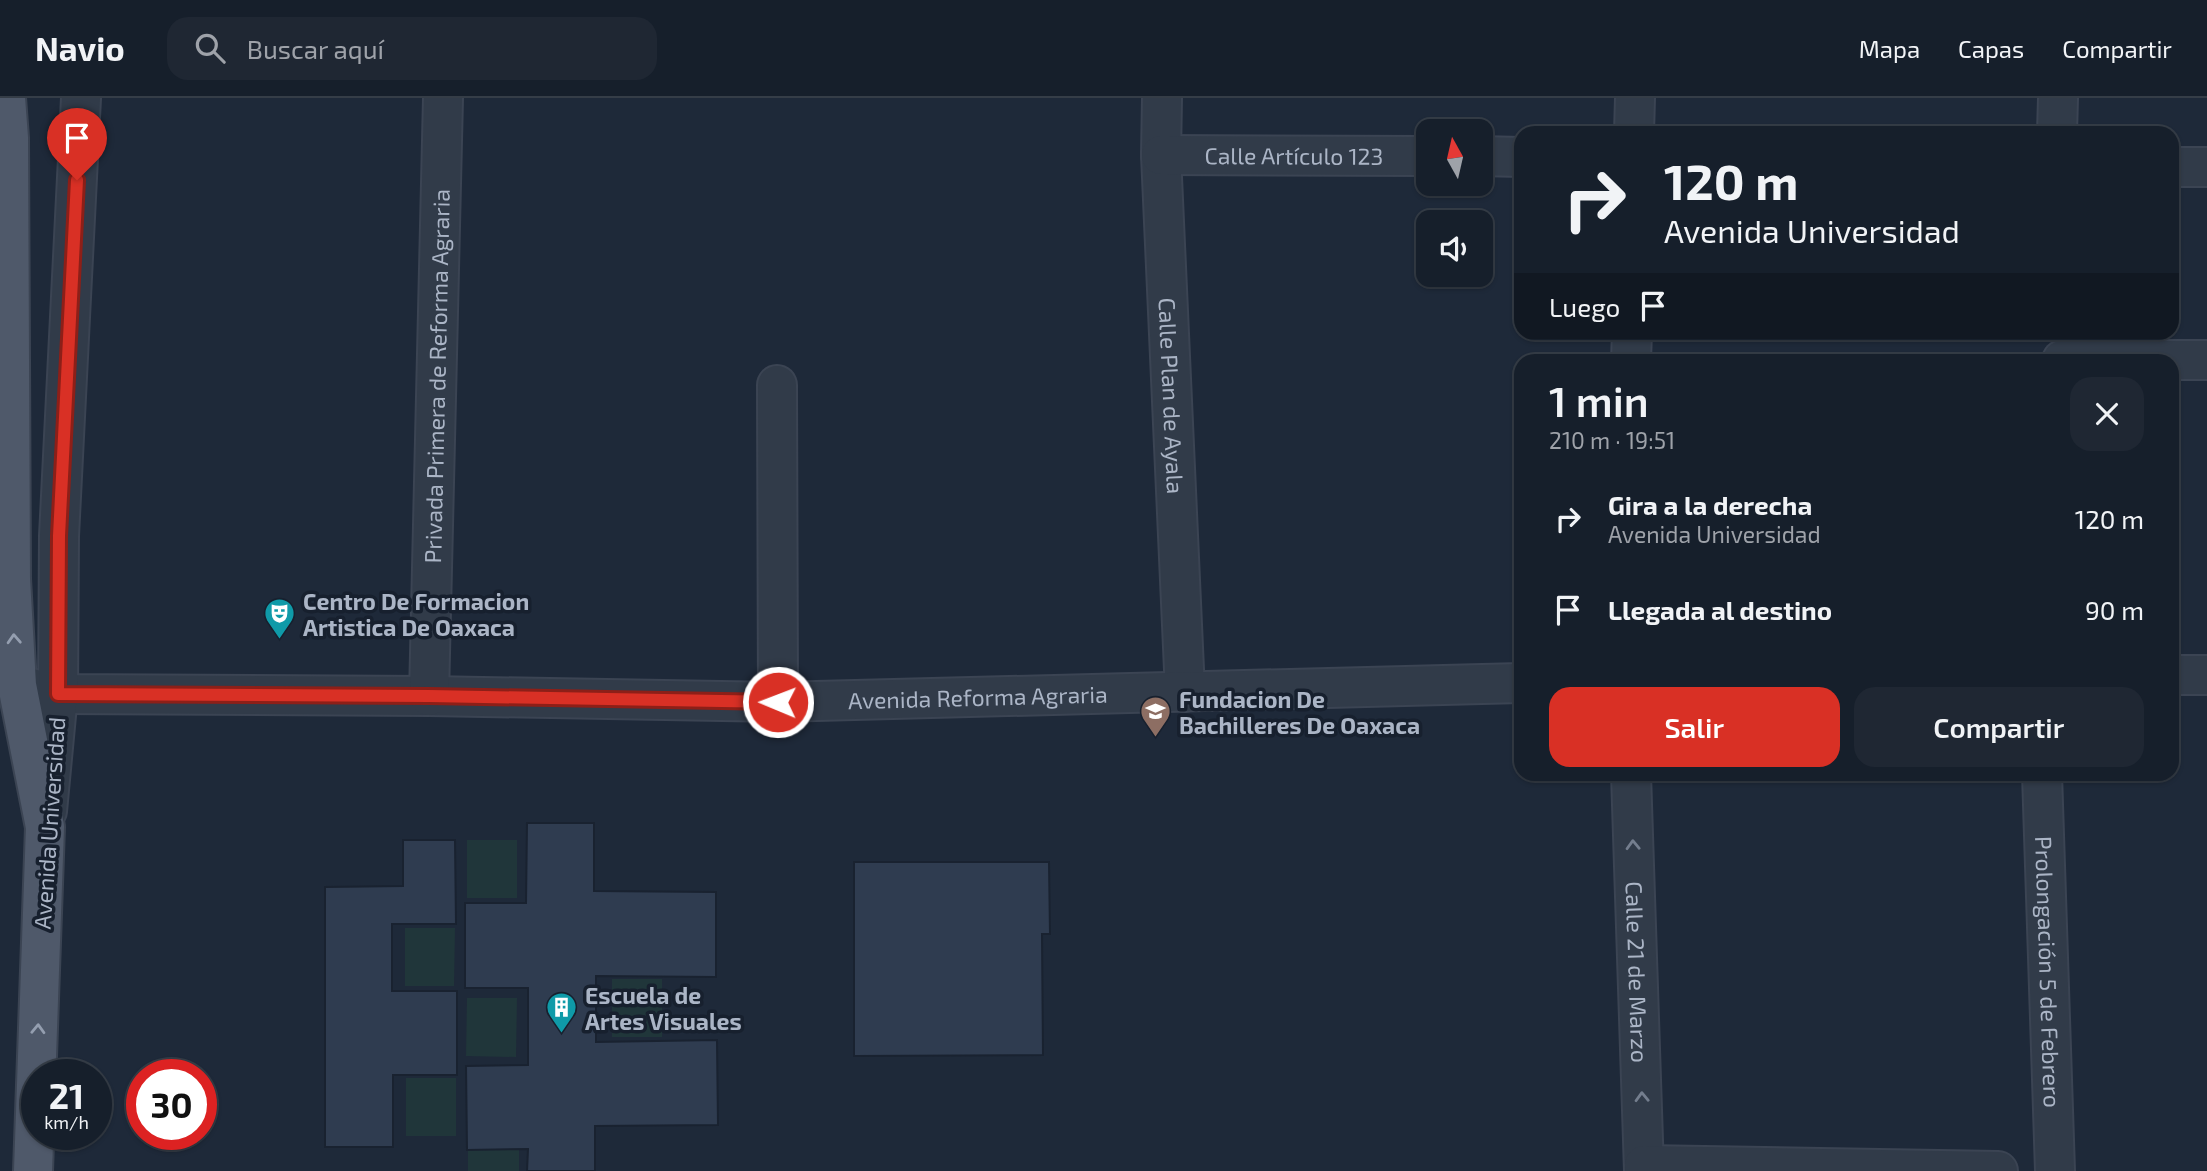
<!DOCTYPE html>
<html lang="es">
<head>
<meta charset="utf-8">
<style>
  :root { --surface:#161f2b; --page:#1f2733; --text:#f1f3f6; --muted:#9ea2a9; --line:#353d47; --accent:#d93025 }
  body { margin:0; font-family:"Exo 2",sans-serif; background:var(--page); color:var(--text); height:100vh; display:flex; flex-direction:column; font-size:26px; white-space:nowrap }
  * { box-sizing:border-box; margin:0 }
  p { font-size:23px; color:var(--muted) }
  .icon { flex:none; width:38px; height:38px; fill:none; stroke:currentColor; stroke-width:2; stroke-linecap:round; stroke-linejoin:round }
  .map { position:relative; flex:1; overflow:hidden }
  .panel { position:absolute; left:1514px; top:256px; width:665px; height:427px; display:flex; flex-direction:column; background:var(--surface); border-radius:21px; box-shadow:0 2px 5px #0004,0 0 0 2px var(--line) }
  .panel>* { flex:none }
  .banner { position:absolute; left:1514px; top:28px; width:665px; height:214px; border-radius:21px; box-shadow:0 2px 5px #0004,0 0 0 2px var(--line); background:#161f2b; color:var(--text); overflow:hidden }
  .needle { width:46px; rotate:352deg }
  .controls { position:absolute; left:1416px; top:21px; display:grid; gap:14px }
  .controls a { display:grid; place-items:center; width:77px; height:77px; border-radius:14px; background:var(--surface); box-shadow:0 2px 5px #0004,0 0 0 2px var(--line); font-size:35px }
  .speed { position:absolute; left:21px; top:961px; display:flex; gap:14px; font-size:35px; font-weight:700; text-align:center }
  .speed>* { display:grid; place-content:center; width:91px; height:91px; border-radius:50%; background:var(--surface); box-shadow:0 2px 5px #0004,0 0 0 2px var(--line); line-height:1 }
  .speed small { font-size:18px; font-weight:400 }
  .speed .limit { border:10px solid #d22; background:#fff; color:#111 }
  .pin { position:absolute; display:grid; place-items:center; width:60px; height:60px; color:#fff; margin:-72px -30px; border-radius:50% 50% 50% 0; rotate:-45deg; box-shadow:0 0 7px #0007 }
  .pin .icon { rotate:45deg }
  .me { position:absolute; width:77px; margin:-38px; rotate:271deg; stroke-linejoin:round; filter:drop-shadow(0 0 5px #0008) }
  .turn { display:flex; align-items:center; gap:24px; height:147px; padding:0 35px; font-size:32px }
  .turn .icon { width:91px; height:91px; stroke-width:2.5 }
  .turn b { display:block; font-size:49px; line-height:60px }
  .then { display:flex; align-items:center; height:66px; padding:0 35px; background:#0003; gap:14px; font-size:26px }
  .round { display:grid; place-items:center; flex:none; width:74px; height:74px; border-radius:21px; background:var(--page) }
  .head { display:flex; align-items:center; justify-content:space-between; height:119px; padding:0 35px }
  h1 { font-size:42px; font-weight:600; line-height:52px }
  .cta { display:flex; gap:14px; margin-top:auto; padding:14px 35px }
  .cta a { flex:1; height:80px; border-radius:21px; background:var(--accent); color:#fff; font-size:28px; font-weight:600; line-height:80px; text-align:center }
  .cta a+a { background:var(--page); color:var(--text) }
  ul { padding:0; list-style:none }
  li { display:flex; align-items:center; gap:21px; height:91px; padding:0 35px }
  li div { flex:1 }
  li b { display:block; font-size:26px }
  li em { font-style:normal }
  header { display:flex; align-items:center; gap:42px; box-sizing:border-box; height:98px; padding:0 35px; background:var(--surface); border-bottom:2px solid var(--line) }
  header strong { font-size:33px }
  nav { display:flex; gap:38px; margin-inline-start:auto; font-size:24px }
  .search { width:490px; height:63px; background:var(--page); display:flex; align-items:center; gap:18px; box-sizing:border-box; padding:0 24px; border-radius:21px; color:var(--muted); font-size:26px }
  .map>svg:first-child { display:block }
</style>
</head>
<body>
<header>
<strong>Navio</strong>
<div class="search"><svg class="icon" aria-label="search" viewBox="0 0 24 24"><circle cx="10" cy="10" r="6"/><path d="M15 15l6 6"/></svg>Buscar aquí</div>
<nav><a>Mapa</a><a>Capas</a><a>Compartir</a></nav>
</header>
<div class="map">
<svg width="2207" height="1073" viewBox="0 0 2207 1073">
  <rect width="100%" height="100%" fill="#1e2939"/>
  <!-- green -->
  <g fill="#20363a">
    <rect x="467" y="742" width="50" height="58"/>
    <path d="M405 830H455L454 888H405Z"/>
    <rect x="612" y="881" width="50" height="58"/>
    <path d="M467 900H517L516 959 466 958Z"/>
    <rect x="406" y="980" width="50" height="58"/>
    <path d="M519 1051V1073H468V1052Z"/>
  </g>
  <!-- building -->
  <g fill="#2f3c50" stroke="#192230" stroke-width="2">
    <path d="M527 725H594V793L716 794V879L596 878V944L717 942 718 1027 595 1028V1073H527L528 1051 467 1052 466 968 528 967V890H465V805H526Z"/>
    <path d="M403 742H455L456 826H392V893H457V977H393V1049H325V789L403 788Z"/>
    <path d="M854 764H1049L1050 836H1042L1043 957 854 958Z"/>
  </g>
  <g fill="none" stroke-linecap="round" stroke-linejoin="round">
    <defs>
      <g id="minor">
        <path id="s1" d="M1162 0 1161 57 1185 594"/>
        <path d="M1634 35 1635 0"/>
        <path d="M2057 35 2058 0"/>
        <path id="s2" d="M1161 57 1428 58"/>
        <path d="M1480 58 1521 59"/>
        <path d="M2172 69H2207"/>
        <path d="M1631 262 1632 234"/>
        <path d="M2062 262H2207"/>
        <path d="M777 287 778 604"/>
        <path d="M2172 577H2207"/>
        <path id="s3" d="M17 587 58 596 429 598 778 604 1521 585"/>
        <path id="s4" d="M429 598 443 0"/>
        <path id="s5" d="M1631 676 1644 1073"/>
        <path id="s6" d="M2042 676 2055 1073"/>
        <path d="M47 713 58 596 59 438 81 0"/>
        <path d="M1644 1067 1998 1073"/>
      </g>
      <path id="major" d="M6 0 9 40 11 481 17 587 45 729 33 1073"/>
    </defs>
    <!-- minor casing -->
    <use href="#minor" stroke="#3b4453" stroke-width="42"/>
    <!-- major casing -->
    <use href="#major" stroke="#3b4453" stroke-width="42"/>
    <!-- minor -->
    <use href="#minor" stroke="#313b49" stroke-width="38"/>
    <!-- major -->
    <use href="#major" stroke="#4f596a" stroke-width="38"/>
  </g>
  <!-- one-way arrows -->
  <defs><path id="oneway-chevron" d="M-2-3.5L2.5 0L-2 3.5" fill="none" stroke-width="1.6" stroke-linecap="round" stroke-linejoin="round" transform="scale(1.75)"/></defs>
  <g stroke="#949eaf">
    <use href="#oneway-chevron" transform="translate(14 541) rotate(-93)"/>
    <use href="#oneway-chevron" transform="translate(38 931) rotate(-88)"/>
  </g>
  <g stroke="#747e8e">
    <use href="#oneway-chevron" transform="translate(1633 747) rotate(-92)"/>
    <use href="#oneway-chevron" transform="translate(1642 999) rotate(-92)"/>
  </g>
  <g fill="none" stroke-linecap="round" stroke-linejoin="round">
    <defs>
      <path id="route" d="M77 82 59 438 58 596 429 598 778 604"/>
    </defs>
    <!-- route casing -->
    <use href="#route" stroke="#8d1f18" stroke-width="18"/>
    <!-- route -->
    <use href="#route" stroke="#d93025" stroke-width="12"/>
  </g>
  <!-- icons -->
  <defs>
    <symbol id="theatre-pin" viewBox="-11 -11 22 30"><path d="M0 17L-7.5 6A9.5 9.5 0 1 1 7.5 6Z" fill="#0f9aa8" stroke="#17202e"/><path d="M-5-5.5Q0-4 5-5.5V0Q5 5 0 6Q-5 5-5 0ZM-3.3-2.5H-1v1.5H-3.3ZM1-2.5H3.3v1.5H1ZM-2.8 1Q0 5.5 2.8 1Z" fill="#fff"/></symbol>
    <symbol id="school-pin" viewBox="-11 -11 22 30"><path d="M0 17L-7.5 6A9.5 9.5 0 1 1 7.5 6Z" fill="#8d6e63" stroke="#17202e"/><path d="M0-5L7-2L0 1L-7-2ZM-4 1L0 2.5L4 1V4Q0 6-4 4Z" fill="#fff"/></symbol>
    <symbol id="building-pin" viewBox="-11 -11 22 30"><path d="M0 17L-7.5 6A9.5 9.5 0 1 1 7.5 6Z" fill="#0f9aa8" stroke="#17202e"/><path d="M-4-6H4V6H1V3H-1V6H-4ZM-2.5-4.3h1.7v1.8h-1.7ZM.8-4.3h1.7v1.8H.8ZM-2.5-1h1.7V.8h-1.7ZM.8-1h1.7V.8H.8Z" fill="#fff"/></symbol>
  </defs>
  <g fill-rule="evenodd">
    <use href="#theatre-pin" x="262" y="498" width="35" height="47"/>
    <use href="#school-pin" x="1138" y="596" width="35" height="47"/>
    <use href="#building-pin" x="544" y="892" width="35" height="47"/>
  </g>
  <g text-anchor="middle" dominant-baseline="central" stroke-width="7" stroke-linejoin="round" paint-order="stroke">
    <!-- street labels -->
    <g font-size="23" fill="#abb5c6" stroke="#17202e">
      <text stroke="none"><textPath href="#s2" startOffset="133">Calle Artículo 123</textPath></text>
      <text stroke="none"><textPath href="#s4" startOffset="320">Privada Primera de Reforma Agraria</textPath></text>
      <text stroke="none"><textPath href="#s1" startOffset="298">Calle Plan de Ayala</textPath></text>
      <text stroke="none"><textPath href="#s3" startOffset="962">Avenida Reforma Agraria</textPath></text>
      <text transform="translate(49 725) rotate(-86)">Avenida Universidad</text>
      <text stroke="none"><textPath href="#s5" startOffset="198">Calle 21 de Marzo</textPath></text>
      <text stroke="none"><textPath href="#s6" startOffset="198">Prolongación 5 de Febrero</textPath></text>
    </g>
    <!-- poi labels -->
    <g font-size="23" font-weight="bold" fill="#abb5c6" stroke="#17202e" text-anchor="start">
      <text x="303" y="503">Centro De Formacion<tspan x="303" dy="26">Artistica De Oaxaca</tspan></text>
      <text x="1179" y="601">Fundacion De<tspan x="1179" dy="26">Bachilleres De Oaxaca</tspan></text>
      <text x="585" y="897">Escuela de<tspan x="585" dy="26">Artes Visuales</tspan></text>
    </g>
  </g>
</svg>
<div class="controls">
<a><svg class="needle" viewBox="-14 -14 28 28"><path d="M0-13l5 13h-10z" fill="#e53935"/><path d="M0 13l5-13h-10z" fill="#9ea2a9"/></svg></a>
<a><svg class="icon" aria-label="sound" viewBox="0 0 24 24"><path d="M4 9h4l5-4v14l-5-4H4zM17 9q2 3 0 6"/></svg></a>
</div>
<div class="speed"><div>21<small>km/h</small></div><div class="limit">30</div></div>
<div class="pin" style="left:77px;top:82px;background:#d93025"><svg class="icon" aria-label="arrive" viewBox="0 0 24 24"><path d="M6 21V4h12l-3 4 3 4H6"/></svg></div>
<svg class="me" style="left:778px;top:604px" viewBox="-20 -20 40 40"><circle r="17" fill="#d93025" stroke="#fff" stroke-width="3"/><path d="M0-11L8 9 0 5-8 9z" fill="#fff"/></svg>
<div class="banner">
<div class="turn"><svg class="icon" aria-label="right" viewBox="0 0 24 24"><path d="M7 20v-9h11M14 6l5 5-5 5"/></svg><div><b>120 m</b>Avenida Universidad</div></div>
<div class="then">Luego<svg class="icon" aria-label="arrive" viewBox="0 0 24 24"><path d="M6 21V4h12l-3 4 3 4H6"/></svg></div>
</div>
<section class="panel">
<div class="head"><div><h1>1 min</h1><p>210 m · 19:51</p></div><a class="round"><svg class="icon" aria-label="close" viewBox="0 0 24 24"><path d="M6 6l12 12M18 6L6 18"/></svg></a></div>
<ul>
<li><svg class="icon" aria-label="right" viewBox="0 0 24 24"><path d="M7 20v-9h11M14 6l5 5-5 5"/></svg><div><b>Gira a la derecha</b><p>Avenida Universidad</p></div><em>120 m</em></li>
<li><svg class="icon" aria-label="arrive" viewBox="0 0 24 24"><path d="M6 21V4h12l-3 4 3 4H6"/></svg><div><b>Llegada al destino</b></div><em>90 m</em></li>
</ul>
<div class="cta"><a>Salir</a><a>Compartir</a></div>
</section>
</div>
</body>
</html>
